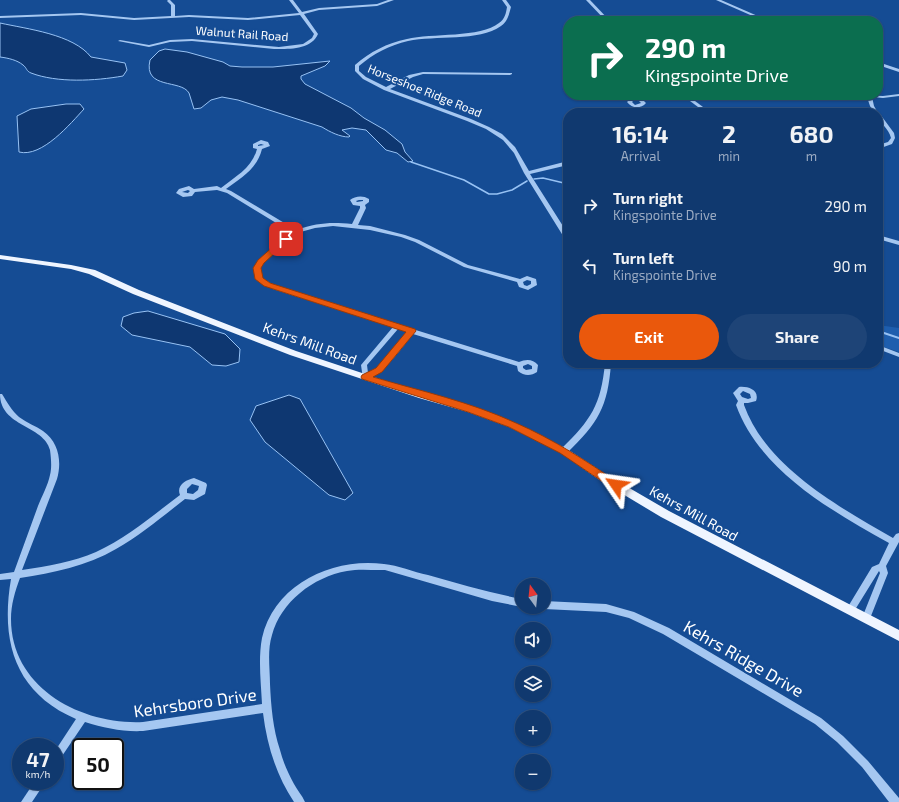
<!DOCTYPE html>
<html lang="en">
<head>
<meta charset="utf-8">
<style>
  :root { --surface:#10396f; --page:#1e4477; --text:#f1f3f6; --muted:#9cacc3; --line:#305382; --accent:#ea580c }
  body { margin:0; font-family:"Exo 2",sans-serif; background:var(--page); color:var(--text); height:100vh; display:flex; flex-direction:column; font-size:15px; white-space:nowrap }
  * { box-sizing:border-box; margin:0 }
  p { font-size:13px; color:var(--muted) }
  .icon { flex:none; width:22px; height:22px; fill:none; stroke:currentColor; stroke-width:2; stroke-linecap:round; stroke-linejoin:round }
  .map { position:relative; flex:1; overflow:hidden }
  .panel { position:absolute; left:563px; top:108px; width:320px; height:260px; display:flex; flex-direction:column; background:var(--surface); border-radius:16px; box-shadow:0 1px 3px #0004,0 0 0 1px var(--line) }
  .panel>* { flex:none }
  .hud { position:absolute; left:563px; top:16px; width:320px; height:84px; border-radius:16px; box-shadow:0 1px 3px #0004,0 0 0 1px var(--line); background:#0b6e4f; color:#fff; overflow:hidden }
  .needle { width:26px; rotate:345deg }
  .tools { position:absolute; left:515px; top:578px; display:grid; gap:8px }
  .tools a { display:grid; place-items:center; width:36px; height:36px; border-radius:50%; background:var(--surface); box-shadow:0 1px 3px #0004,0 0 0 1px var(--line); font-size:20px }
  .speed { position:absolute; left:12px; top:738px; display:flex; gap:8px; font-size:20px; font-weight:700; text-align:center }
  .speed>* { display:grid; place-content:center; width:52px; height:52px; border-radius:50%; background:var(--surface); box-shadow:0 1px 3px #0004,0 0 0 1px var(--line); line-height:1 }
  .speed small { font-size:10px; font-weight:400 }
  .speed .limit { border:2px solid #111; border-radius:6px; background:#fff; color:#111 }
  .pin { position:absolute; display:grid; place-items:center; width:34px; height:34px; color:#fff; margin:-17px; border-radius:8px; box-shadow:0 2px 6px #0006 }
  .me { position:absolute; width:44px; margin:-22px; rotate:302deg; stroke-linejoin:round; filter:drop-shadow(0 0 3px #0008) }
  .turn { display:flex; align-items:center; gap:14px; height:84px; padding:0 16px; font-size:18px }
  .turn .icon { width:52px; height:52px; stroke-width:2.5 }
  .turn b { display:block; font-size:28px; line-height:34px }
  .eta { display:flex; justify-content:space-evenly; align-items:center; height:68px; text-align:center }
  .eta b { font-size:24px; font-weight:700; line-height:28px }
  .action { display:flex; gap:8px; margin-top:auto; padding:8px 16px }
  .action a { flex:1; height:46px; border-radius:24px; background:var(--accent); color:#fff; font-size:16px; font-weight:700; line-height:46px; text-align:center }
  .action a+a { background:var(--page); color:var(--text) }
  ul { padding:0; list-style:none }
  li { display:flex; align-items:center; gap:12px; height:60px; padding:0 16px }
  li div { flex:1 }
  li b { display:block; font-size:15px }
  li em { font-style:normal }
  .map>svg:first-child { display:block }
</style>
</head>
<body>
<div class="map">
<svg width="899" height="802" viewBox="0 0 899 802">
  <rect width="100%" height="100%" fill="#154c94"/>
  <!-- green -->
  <path fill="#1e5eae" d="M878 325 899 328V352L878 345Z"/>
  <!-- water -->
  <g fill="#0e3771" stroke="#97c2f4">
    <path d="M0 23C27 29 73 34 91 57L125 63 127 70 123 76C95 81 57 83 31 73 26 71 27 68 23 65 17 60 8 58 0 57Z"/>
    <path d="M165 49 187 52 223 62 230 66 242 67H273L330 61 325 66 301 76V79L305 84 351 108 364 118 385 130 402 144 405 152 413 161 408 162 397 153 386 150 366 130 352 128 342 130 350 136 349 137C340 137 330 132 322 127L238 100 222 97 211 100 201 108 194 109C192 104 191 98 189 93 181 79 143 90 150 60L159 51Z"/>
    <path d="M66 104H80L84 109C71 123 42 158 19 152L17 116 31 109Z"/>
    <path d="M148 311 225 334 240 349 239 362 226 366 212 365 190 347 132 335 121 326 123 317 134 313Z"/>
    <path d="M289 395 300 399 353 493 345 500 329 495 265 442 250 420 256 406Z"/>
  </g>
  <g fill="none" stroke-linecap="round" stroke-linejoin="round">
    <!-- stream-far1 -->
    <g stroke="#97c2f4" stroke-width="1.5">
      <path d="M411 162 464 180 489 194H497L512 190 527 181"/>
      <path d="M534 179 543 178 568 184"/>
    </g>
    <!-- stream -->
    <path stroke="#97c2f4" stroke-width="2" d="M878 331 899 338"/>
    <!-- minor -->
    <g fill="#a5c7f1" fill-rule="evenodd">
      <path d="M168 0H170L175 5V16L189 15 248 18 299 13 289 0H293L302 12 319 8 377 4 388 0H394L377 6 319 10 304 14 318 34C311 50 289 49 274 49L192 41 170 42 149 47 118 41 120 40 149 45 170 40 192 39 279 47 303 44 312 38 314 34 300 15 248 20 189 17 134 20 81 15 0 18V16L81 13 134 18 171 16V5L167 1Z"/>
      <path d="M502 0H506L511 7C509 14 508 21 501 26 479 42 435 35 408 41 390 45 373 54 359 66V71L366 77 386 87 409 75 423 72 512 73V74L510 75 423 74 413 77 390 89 471 119 489 127 502 134 515 147 529 171 568 161V165L530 174 568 234V241L565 239 524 173 514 153 503 140 486 129 467 121 384 90 363 79 355 71V65C370 52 387 43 407 39 431 33 481 38 499 23 505 19 506 13 507 7Z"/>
      <path d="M586 0H590L610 21H606Z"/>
      <path d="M716 0H721L769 21H764Z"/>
      <path d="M828 18 847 20 849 21H812Z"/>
      <path d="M878 62 899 69V72L878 65Z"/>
      <path d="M899 94V96L883 98 872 97 874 106 878 113V114H880L894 133 895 138 892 144 878 149V145L888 142 891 138C889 128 878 123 878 113H874L870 106 867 97 862 95 883 96Z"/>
      <path d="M647 95H653L643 100 646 103C641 109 632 109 627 102L630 99H639ZM633 101H639L641 103 635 105 632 102Z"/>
      <path d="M682 95H687L711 113H706Z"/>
      <path d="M261 140 268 142 270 146 262 149C257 169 241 178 226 189L231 191 296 230C318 223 329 222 352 224L360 208V206L353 205 350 200C355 196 363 195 369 199V202L365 205 366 208 358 225 370 226 405 235 419 240 468 265 520 279 527 276 536 279 537 285 528 290 519 287 517 282 464 267 415 242 401 237 370 230 333 226 315 228 297 233 266 259 260 268 262 278 277 287 519 362C526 359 533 359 538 365L537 372C531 376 524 376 518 371L517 366 413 334C403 346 379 381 363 379L361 365 393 327 273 289 256 279 254 268 262 257 291 232 227 193 217 190 195 192 192 196 183 197 176 193 179 189 189 186 194 189 217 186 221 188C236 176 252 168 257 149L253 148V144ZM261 144 264 145 258 146V145ZM188 190 190 191 188 193 182 192ZM359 200H363V201L357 202 356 201ZM527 280 531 281V284L527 286 524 285 523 282ZM398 329 408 332 377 368 368 373 367 365ZM528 364 532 366V369L526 370 523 368V366Z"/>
      <path d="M878 235 899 241V245L878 239Z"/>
      <path d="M878 345 899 353V357L878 349Z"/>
      <path d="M605 363H611C608 407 598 423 567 453H561L560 451 561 449C591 420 601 405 605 363Z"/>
      <path d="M739 387C748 386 760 390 756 401L748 403H744V405C766 467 839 507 893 538L896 534 899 533V542L886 566 888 573 869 621 866 622 863 621 862 618 880 573 879 571 853 613 850 614 847 613 846 610 872 567 879 564 889 543C832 511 760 471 736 405L738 401 733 393ZM743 391 750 394 751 398 748 399 742 397 740 394Z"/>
      <path d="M0 394H2C7 402 12 411 19 417 27 423 36 426 43 431 59 442 62 462 57 479L22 570C48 566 73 562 96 552 127 538 153 515 180 495 176 485 186 480 194 478L206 483 207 485 205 494 194 500 185 499C163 516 141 535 116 549 87 566 53 573 20 578 15 591 11 605 11 619 11 688 81 725 143 722L262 704C261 683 258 659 262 638 274 584 333 557 384 564 398 565 413 572 428 575 459 584 490 593 522 599V607L492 601 385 570H380C369 570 357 569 347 571 313 577 281 602 272 635 267 651 270 668 270 684 271 706 273 729 280 750 283 762 288 773 294 784 297 790 302 795 305 802H294C276 775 267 745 263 713L143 731C123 732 104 728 85 722L58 762 55 764V751L76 719C16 693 0 643 11 579L0 580V574L14 572C22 550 30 528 38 506 42 496 48 485 50 475 52 467 51 458 50 450 44 425 0 427 0 394ZM192 484 199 486 198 490 193 494 187 493V489Z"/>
      <path d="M544 601 606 604 634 612 669 628 821 718 843 736 868 761 899 798V802H889L862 767 837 742 815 724 663 634 629 618 606 612 544 609 541 607H544Z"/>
      <path d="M35 781H46L32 802H21Z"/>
    </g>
    <!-- major -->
    <path fill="#eff5ff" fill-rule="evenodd" d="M0 255 71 265 95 270 139 290 296 351 425 394 474 408 515 423 567 449 607 475 669 511 899 630V641L661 517 601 481 561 453 509 427 468 412 419 398 290 355 133 294 89 274 71 269 0 259Z"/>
  </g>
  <!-- route -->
  <path fill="#ea580c" stroke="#983908" d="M286 237 290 239 288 241 264 263 261 268 263 278 270 283 415 329 416 331 382 372 373 377C421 391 471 402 516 423 553 439 586 461 619 483L621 485 619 488H612L560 453 509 427 468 412 362 379 361 377 362 375 376 368 406 332 264 286 255 279 253 268 258 260 283 238Z"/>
  <g text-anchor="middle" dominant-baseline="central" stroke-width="4" stroke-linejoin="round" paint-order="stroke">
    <!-- far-street labels -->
    <g font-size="12" fill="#fff" stroke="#154c94">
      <text transform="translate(242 33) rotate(4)">Walnut Rail Road</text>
      <text transform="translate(425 90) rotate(22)">Horseshoe Ridge Road</text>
    </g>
    <!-- street labels -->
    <g font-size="14" fill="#fff" stroke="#154c94">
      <text transform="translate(310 343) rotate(20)">Kehrs Mill Road</text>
      <text transform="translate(694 513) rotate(29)">Kehrs Mill Road</text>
    </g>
    <!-- near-street labels -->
    <g font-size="17" fill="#fff" stroke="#154c94">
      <text transform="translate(744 658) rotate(30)">Kehrs Ridge Drive</text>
      <text transform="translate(195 702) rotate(-8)">Kehrsboro Drive</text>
    </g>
  </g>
</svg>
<div class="tools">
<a><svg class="needle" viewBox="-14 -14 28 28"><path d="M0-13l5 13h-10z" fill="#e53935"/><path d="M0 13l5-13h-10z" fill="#9cacc3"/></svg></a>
<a><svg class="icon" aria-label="sound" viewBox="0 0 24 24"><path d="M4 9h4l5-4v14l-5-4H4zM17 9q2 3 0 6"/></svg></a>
<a><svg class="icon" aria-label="layers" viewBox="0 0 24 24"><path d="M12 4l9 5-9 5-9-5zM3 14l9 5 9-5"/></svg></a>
<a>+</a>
<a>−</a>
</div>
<div class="speed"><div>47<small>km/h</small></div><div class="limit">50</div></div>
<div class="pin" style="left:286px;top:239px;background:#d93025"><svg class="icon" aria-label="arrive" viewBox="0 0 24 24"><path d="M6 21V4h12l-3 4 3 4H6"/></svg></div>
<svg class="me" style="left:616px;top:485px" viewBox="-20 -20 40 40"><path d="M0-17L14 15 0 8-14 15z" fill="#ea580c" stroke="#fff" stroke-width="4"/></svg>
<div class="hud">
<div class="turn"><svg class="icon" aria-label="right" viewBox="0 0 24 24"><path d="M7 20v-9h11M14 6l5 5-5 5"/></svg><div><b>290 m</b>Kingspointe Drive</div></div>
</div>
<section class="panel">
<div class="eta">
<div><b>16:14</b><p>Arrival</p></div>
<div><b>2</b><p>min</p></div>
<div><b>680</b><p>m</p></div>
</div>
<ul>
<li><svg class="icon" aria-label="right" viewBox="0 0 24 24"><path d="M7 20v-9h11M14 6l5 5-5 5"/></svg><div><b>Turn right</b><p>Kingspointe Drive</p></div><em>290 m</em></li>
<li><svg class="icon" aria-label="left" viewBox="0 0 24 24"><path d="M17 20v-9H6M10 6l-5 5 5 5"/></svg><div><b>Turn left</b><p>Kingspointe Drive</p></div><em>90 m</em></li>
</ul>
<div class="action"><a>Exit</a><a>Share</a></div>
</section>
</div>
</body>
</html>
